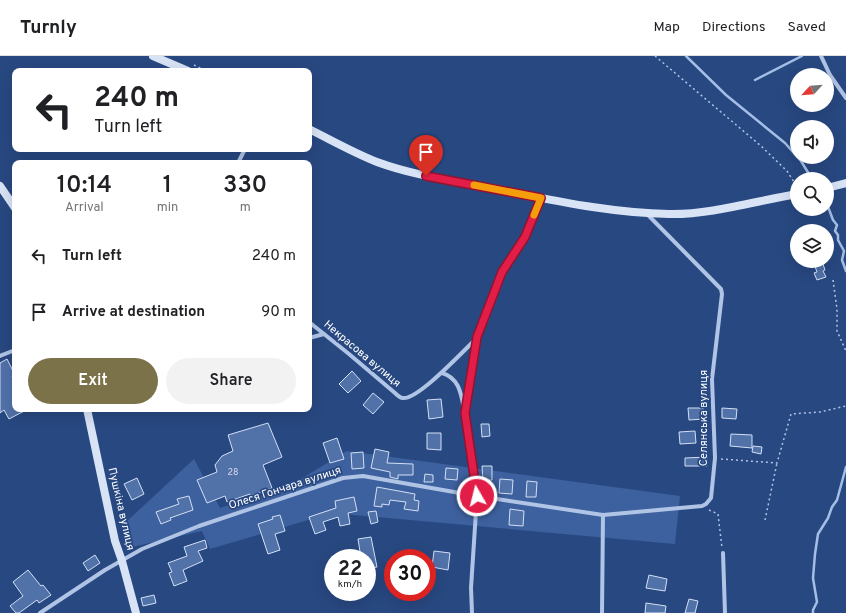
<!DOCTYPE html>
<html lang="en">
<head>
<meta charset="utf-8">
<style>
  :root { --surface:#fff; --page:#f2f2f2; --text:#202124; --muted:#757577; --line:#e0e0e0; --accent:#7c7249 }
  body { margin:0; font-family:Overpass,sans-serif; background:var(--page); color:var(--text); height:100vh; display:flex; flex-direction:column; font-size:15px; white-space:nowrap }
  * { box-sizing:border-box; margin:0 }
  p { font-size:13px; color:var(--muted) }
  .icon { flex:none; width:22px; height:22px; fill:none; stroke:currentColor; stroke-width:2; stroke-linecap:round; stroke-linejoin:round }
  .map { position:relative; flex:1; overflow:hidden }
  .side { position:absolute; left:12px; top:104px; width:300px; height:252px; display:flex; flex-direction:column; background:var(--surface); border-radius:8px; box-shadow:0 4px 16px #0002 }
  .side>* { flex:none }
  .hud { position:absolute; left:12px; top:12px; width:300px; height:84px; border-radius:8px; box-shadow:0 4px 16px #0002; background:#fff; color:var(--text); overflow:hidden }
  .needle { width:26px; rotate:244deg }
  .buttons { position:absolute; left:790px; top:12px; display:grid; gap:8px }
  .buttons a { display:grid; place-items:center; width:44px; height:44px; border-radius:50%; background:var(--surface); box-shadow:0 4px 16px #0002; font-size:20px }
  .speed { position:absolute; left:324px; top:493px; display:flex; gap:8px; font-size:20px; font-weight:700; text-align:center }
  .speed>* { display:grid; place-content:center; width:52px; height:52px; border-radius:50%; background:var(--surface); box-shadow:0 4px 16px #0002; line-height:1 }
  .speed small { font-size:10px; font-weight:400 }
  .speed .limit { border:6px solid #d22; background:#fff; color:#111 }
  .pin { position:absolute; display:grid; place-items:center; width:34px; height:34px; color:#fff; margin:-41px -17px; border-radius:50% 50% 50% 0; rotate:-45deg; box-shadow:0 0 4px #0007 }
  .pin .icon { rotate:45deg }
  .me { position:absolute; width:44px; margin:-22px; rotate:352deg; stroke-linejoin:round; filter:drop-shadow(0 0 3px #0008) }
  .turn { display:flex; align-items:center; gap:14px; height:84px; padding:0 16px; font-size:18px }
  .turn .icon { width:52px; height:52px; stroke-width:2.5 }
  .turn b { display:block; font-size:28px; line-height:34px }
  .eta { display:flex; justify-content:space-evenly; align-items:center; height:68px; text-align:center }
  .eta b { font-size:24px; font-weight:600; line-height:28px }
  .primary-button { display:flex; gap:8px; margin-top:auto; padding:8px 16px }
  .primary-button a { flex:1; height:46px; border-radius:24px; background:var(--accent); color:#fff; font-size:16px; font-weight:600; line-height:46px; text-align:center }
  .primary-button a+a { background:var(--page); color:var(--text) }
  ul { padding:0; list-style:none }
  li { display:flex; align-items:center; gap:12px; height:56px; padding:0 16px }
  li div { flex:1 }
  li b { display:block; font-size:15px }
  li em { font-style:normal }
  header { display:flex; align-items:center; gap:24px; box-sizing:border-box; height:56px; padding:0 20px; background:var(--surface); border-bottom:1px solid var(--line) }
  header strong { font-size:19px }
  nav { display:flex; gap:22px; margin-inline-start:auto; font-size:14px }
  .map>svg:first-child { display:block }
</style>
</head>
<body>
<header>
<strong>Turnly</strong>
<nav><a>Map</a><a>Directions</a><a>Saved</a></nav>
</header>
<div class="map">
<svg width="846" height="557" viewBox="0 0 846 557">
  <rect width="100%" height="100%" fill="#284881"/>
  <!-- green -->
  <path fill="#3d609e" d="M347 395 680 440 675 488 332 457 210 493 202 475 132 491 126 466 194 403 220 452 286 432Z"/>
  <g fill="none" stroke-linecap="round" stroke-linejoin="round">
    <!-- stream -->
    <g stroke="#a5bee6" stroke-width="2.5">
      <path d="M686 0 726 39 785 87 801 105 812 123"/>
      <path d="M755 24 802 0"/>
      <path d="M827 148 833 164 837 169 835 175 838 179V184L844 195 842 204 846 215"/>
      <path d="M813 557V554L817 546 813 522 815 498 818 478 828 462 832 451 837 444 846 411"/>
    </g>
  </g>
  <!-- building -->
  <g fill="#5171a9" stroke="#d3e0f5">
    <path d="M813 205H822L825 214 823 215 826 221 817 224 814 217 817 216Z"/>
    <path d="M7 303 15 319 12 320 15 326V353H28L9 363 4 354 0 357V307Z"/>
    <path d="M352 315 361 325 348 337 339 328Z"/>
    <path d="M373 337 384 346 373 358 363 349Z"/>
    <path d="M441 343 443 361 429 363 427 344Z"/>
    <path d="M688 352H703L704 363 689 364Z"/>
    <path d="M722 352 737 353 736 363 722 362Z"/>
    <path d="M268 367 282 401 263 409 272 432 251 440 250 438 227 446 225 440 207 447 197 424 217 416 215 409 222 400 233 395 228 379Z"/>
    <path d="M481 368H489L490 380 482 381Z"/>
    <path d="M695 375 696 387 680 388 679 376Z"/>
    <path d="M427 377H441V394L427 393Z"/>
    <path d="M731 378 752 379V392L730 390Z"/>
    <path d="M337 382 344 403 330 407 323 387Z"/>
    <path d="M753 390 762 391 761 398 752 396Z"/>
    <path d="M375 393 389 396 387 407 413 408V419H398V423L390 421V416L371 412Z"/>
    <path d="M363 396 364 412 352 413 351 397Z"/>
    <path d="M707 401V410H685V402Z"/>
    <path d="M482 410H492V424L483 425Z"/>
    <path d="M446 412 458 413 457 424 445 423Z"/>
    <path d="M425 418 433 419V426H424Z"/>
    <path d="M137 422 144 438 132 444 124 428Z"/>
    <path d="M500 423 513 424 512 438 499 437Z"/>
    <path d="M527 425 537 426 536 441H526Z"/>
    <path d="M377 431 415 438 414 444 419 445 418 455 404 453 406 446 390 444 389 449 382 448V451L374 450Z"/>
    <path d="M189 440 193 454 170 462 171 464 161 468 156 456 179 448 177 443Z"/>
    <path d="M354 441 357 455 348 457 350 468 340 470 338 461 323 466 326 474 315 478 309 461 336 452 335 445Z"/>
    <path d="M510 453 524 455 523 470 509 469Z"/>
    <path d="M376 455 378 466 371 468 368 456Z"/>
    <path d="M280 459 285 475 275 478 280 494 268 498 258 468 273 463 272 461Z"/>
    <path d="M371 481 377 511 367 513V502H361L358 483Z"/>
    <path d="M205 484 207 492 198 495 203 505 183 514 187 525 174 530 169 517 172 516 168 507 187 500 184 491Z"/>
    <path d="M434 495 450 497 448 514 432 511Z"/>
    <path d="M95 499 100 507 88 515 83 507Z"/>
    <path d="M28 514 41 530 43 529 51 539 39 547 37 544 19 557H16L10 550 23 540 13 526Z"/>
    <path d="M649 519 667 523 665 535 646 532Z"/>
    <path d="M154 539 156 547 143 550 141 542Z"/>
    <path d="M689 543 698 545 695 557H685Z"/>
    <path d="M646 547 666 550 665 557H645Z"/>
  </g>
  <g fill="none" stroke-linecap="round" stroke-linejoin="round">
    <!-- path -->
    <g stroke="#b0c4e6" stroke-width="1.5" stroke-dasharray="2 3" stroke-linecap="butt">
      <path d="M655 0 761 90 787 115 796 129"/>
      <path d="M194 9 207 15"/>
      <path d="M833 224 837 253V275L846 295"/>
      <path d="M721 403 777 407 791 358 820 356 846 350"/>
      <path d="M709 454 718 458 722 492"/>
      <path d="M765 464 777 407"/>
    </g>
    <!-- street -->
    <g stroke="#b0c4e6" stroke-width="4">
      <path d="M821 0 830 19 846 42"/>
      <path d="M238 107 245 93"/>
      <path d="M309 266 349 298 395 337C397 339 401 342 403 342 418 344 465 293 477 282"/>
      <path d="M309 282 324 278"/>
      <path d="M0 300 15 294"/>
      <path d="M442 317C459 322 461 337 464 353"/>
      <path d="M723 497 725 557"/>
      <path d="M40 557 105 514 142 493 199 470 343 422 363 420 477 440 603 459 702 450 706 448 711 442 715 402 712 323 722 238 721 233 648 159"/>
      <path d="M472 557 471 532 477 440 465 357 477 281 502 216 525 181 541 142"/>
      <path d="M602 557 603 459"/>
    </g>
    <!-- secondary -->
    <g stroke="#d9e3f6" stroke-width="8">
      <path d="M153 0 188 15"/>
      <path d="M309 73C331 84 354 97 377 106 415 120 456 125 495 133 552 144 610 157 669 158 709 159 756 145 797 138"/>
      <path d="M0 130 15 152"/>
      <path d="M827 132 846 127"/>
      <path d="M87 353 115 485 122 505 136 557"/>
    </g>
  </g>
  <g fill="none" stroke-linecap="round" stroke-linejoin="round">
    <defs>
      <path id="route" d="M426 120 541 142 525 181 502 216 477 281 465 357 477 440"/>
    </defs>
    <!-- route casing -->
    <use href="#route" stroke="#92132f" stroke-width="10"/>
    <!-- route -->
    <use href="#route" stroke="#e11d48" stroke-width="7"/>
    <!-- slow -->
    <path stroke="#f59e0b" stroke-width="7" d="M474 129 541 142 534 159"/>
  </g>
  <g text-anchor="middle" dominant-baseline="central" stroke-width="3.5" stroke-linejoin="round" paint-order="stroke">
    <!-- number labels -->
    <g font-size="9" fill="#d4dcea">
      <text x="233" y="416">28</text>
    </g>
    <!-- street labels -->
    <g font-size="11" fill="#fff" stroke="#284881">
      <text transform="translate(362 298) rotate(40)">Некрасова вулиця</text>
      <text transform="translate(704 362) rotate(-90)">Селянська вулиця</text>
      <text transform="translate(285 432) rotate(-18)">Олеся Гончара вулиця</text>
      <text transform="translate(121 453) rotate(77)">Пушкіна вулиця</text>
    </g>
  </g>
</svg>
<div class="buttons">
<a><svg class="needle" viewBox="-14 -14 28 28"><path d="M0-13l5 13h-10z" fill="#e53935"/><path d="M0 13l5-13h-10z" fill="#757577"/></svg></a>
<a><svg class="icon" aria-label="sound" viewBox="0 0 24 24"><path d="M4 9h4l5-4v14l-5-4H4zM17 9q2 3 0 6"/></svg></a>
<a><svg class="icon" aria-label="search" viewBox="0 0 24 24"><circle cx="10" cy="10" r="6"/><path d="M15 15l6 6"/></svg></a>
<a><svg class="icon" aria-label="layers" viewBox="0 0 24 24"><path d="M12 4l9 5-9 5-9-5zM3 14l9 5 9-5"/></svg></a>
</div>
<div class="speed"><div>22<small>km/h</small></div><div class="limit">30</div></div>
<div class="pin" style="left:426px;top:120px;background:#d93025"><svg class="icon" aria-label="arrive" viewBox="0 0 24 24"><path d="M6 21V4h12l-3 4 3 4H6"/></svg></div>
<svg class="me" style="left:477px;top:440px" viewBox="-20 -20 40 40"><circle r="17" fill="#e11d48" stroke="#fff" stroke-width="3"/><path d="M0-11L8 9 0 5-8 9z" fill="#fff"/></svg>
<div class="hud">
<div class="turn"><svg class="icon" aria-label="left" viewBox="0 0 24 24"><path d="M17 20v-9H6M10 6l-5 5 5 5"/></svg><div><b>240 m</b>Turn left</div></div>
</div>
<section class="side">
<div class="eta">
<div><b>10:14</b><p>Arrival</p></div>
<div><b>1</b><p>min</p></div>
<div><b>330</b><p>m</p></div>
</div>
<ul>
<li><svg class="icon" aria-label="left" viewBox="0 0 24 24"><path d="M17 20v-9H6M10 6l-5 5 5 5"/></svg><div><b>Turn left</b></div><em>240 m</em></li>
<li><svg class="icon" aria-label="arrive" viewBox="0 0 24 24"><path d="M6 21V4h12l-3 4 3 4H6"/></svg><div><b>Arrive at destination</b></div><em>90 m</em></li>
</ul>
<div class="primary-button"><a>Exit</a><a>Share</a></div>
</section>
</div>
</body>
</html>
